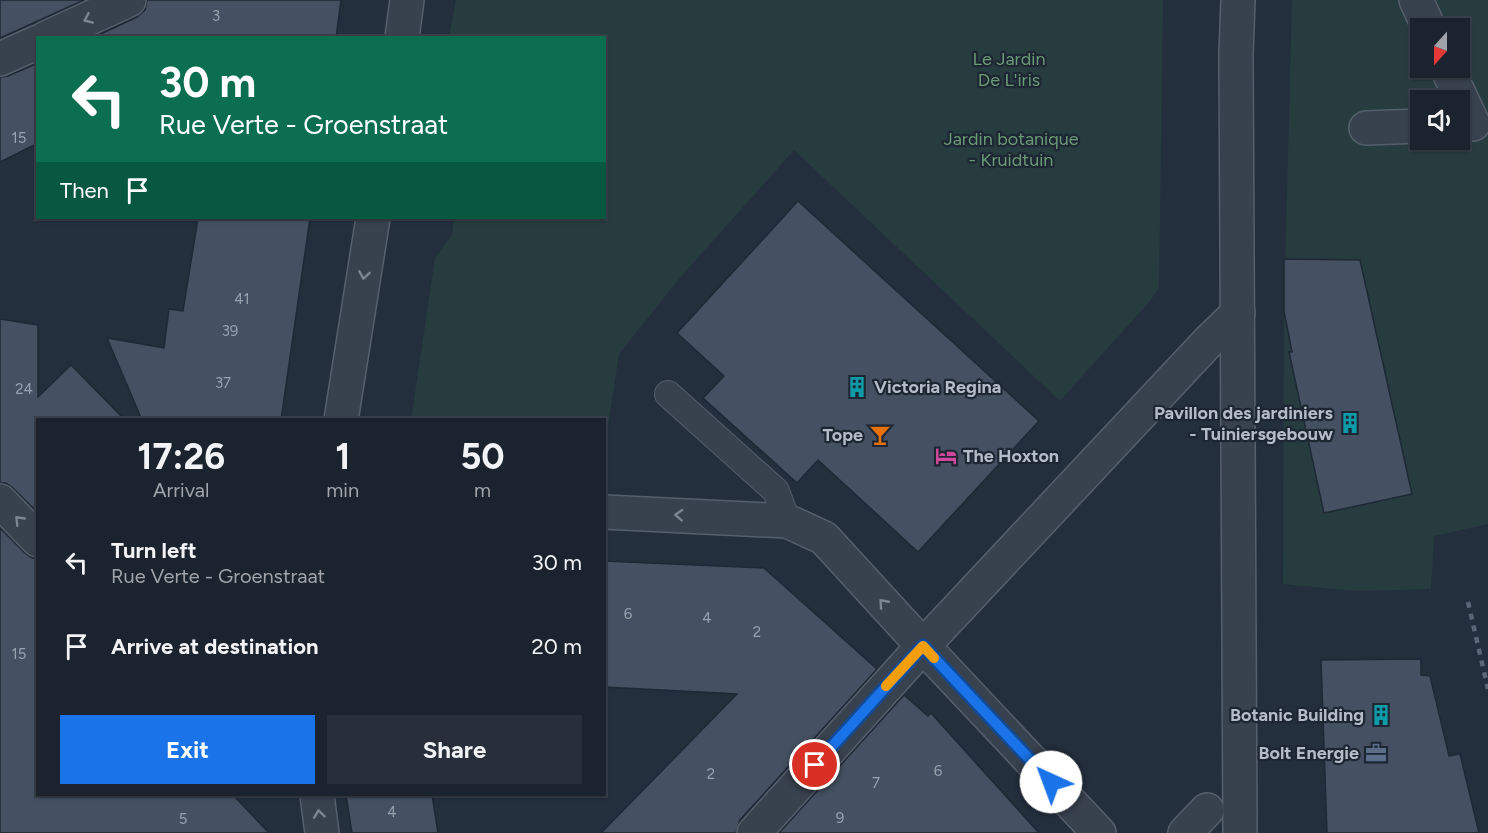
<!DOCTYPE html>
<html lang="en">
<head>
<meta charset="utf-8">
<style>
  :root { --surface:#1b232e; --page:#282f3a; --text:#f1f3f6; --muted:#a0a4aa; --line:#39404a; --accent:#1a73e8 }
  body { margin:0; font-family:Figtree,sans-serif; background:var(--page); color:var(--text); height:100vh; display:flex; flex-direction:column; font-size:22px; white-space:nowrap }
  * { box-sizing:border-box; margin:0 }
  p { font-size:20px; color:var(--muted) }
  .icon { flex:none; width:33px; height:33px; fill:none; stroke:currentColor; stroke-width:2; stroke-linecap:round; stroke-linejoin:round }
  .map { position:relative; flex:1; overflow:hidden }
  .side { position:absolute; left:36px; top:418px; width:570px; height:378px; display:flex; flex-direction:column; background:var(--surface); border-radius:0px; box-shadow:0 2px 4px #0004,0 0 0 2px var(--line) }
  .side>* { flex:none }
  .top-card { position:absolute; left:36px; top:36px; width:570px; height:183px; border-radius:0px; box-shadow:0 2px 4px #0004,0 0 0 2px var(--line); background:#0b6e4f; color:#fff; overflow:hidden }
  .needle { width:39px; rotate:201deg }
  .fabs { position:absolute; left:1410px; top:18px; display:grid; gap:12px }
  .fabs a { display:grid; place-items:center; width:60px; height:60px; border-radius:0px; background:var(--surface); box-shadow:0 2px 4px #0004,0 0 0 2px var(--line); font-size:30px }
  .pin { position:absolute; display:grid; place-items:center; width:51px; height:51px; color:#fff; margin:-26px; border:3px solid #fff; border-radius:50%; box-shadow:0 2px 6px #0007 }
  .me { position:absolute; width:66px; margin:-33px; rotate:317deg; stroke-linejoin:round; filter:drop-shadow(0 0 4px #0008) }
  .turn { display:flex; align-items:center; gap:21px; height:126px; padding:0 24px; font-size:27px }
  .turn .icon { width:78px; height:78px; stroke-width:2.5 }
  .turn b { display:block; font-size:42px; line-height:51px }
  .then { display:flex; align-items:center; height:57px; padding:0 24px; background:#0003; gap:12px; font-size:22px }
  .eta { display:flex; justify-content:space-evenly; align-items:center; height:102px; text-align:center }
  .eta b { font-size:36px; font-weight:700; line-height:42px }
  .button { display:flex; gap:12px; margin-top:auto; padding:12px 24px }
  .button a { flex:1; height:69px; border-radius:0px; background:var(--accent); color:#fff; font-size:24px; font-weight:700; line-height:69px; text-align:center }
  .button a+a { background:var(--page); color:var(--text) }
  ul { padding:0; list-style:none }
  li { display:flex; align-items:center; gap:18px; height:84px; padding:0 24px }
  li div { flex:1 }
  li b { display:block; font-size:22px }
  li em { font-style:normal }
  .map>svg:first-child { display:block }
</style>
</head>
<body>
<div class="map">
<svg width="1488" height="833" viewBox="0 0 1488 833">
  <rect width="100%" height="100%" fill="#242f3e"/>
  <!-- green -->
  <g fill="#263c3f" fill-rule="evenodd">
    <path d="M456 0H1163L1159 288 1150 301 1060 401 794 150 679 279 619 354 605 446 604 420H411L435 258 452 235 454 218H604V38L449 37Z"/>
    <path d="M1292 0H1488V524L1434 536 1431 589 1354 591 1283 584 1284 313ZM1420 28H1460V68H1420ZM1420 100H1460V140H1420Z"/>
  </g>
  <!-- building -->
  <g fill="#455162" stroke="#1f2835" stroke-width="1.5">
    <path d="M0 0H84L0 38Z"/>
    <path d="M147 0H341L336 38H92L137 17 145 10Z"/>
    <path d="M38 63V143L0 162V77L8 76Z"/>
    <path d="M798 201 1039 421 918 552 818 460 797 483 703 398 724 376 677 333Z"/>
    <path d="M198 218H310L281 420H142L107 338 164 348 169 309 183 311Z"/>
    <path d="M1284 259 1360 260 1412 494 1324 513 1289 352H1292L1284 311Z"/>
    <path d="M0 319 38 325V397L71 365 125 420H38V513L13 488 6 483H0Z"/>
    <path d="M0 528 25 553 32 558H38V795H233L269 833H0Z"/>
    <path d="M604 561 764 568 877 669 740 820 736 833H601L737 694 604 687Z"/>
    <path d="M1421 659V675L1430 676 1449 756 1460 754 1479 833H1327L1321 660Z"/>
    <path d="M904 695 928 716 931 713 1039 833H779Z"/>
    <path d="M346 795H432L438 833H352Z"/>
  </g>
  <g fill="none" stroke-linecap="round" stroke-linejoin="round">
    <defs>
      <path id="service" d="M668 394 776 491 787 521"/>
      <g id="pedestrian">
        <path d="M1416 0 1429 28"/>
        <path d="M1447 68 1473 124"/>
        <path d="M1366 128 1420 126"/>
        <path d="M923 646 1208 342 1238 313"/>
        <path d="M1185 833 1207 810"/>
      </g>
      <g id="minor">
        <path d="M46 38 129 0"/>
        <path d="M402 38 407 0"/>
        <path d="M0 59 38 42"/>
        <path d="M341 420 373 218"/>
        <path d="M0 501 38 540"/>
        <path d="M604 512 787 521 824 538 923 646 1099 833"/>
        <path d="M317 795 322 833"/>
        <path d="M754 833 923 646"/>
      </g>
      <path id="tertiary" d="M1238 0 1236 54 1240 833"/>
    </defs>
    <!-- service casing -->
    <use href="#service" stroke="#565f6c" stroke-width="28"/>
    <!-- pedestrian casing -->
    <use href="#pedestrian" stroke="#565f6c" stroke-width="36"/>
    <!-- minor casing -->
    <use href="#minor" stroke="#565f6c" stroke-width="36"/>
    <!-- tertiary casing -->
    <use href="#tertiary" stroke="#565f6c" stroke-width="36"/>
    <!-- service -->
    <use href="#service" stroke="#38414e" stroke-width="26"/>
    <!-- pedestrian -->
    <use href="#pedestrian" stroke="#38414e" stroke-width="33"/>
    <!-- minor -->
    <use href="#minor" stroke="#38414e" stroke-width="33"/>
    <!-- tertiary -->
    <use href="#tertiary" stroke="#38414e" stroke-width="33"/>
    <!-- rail -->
    <path stroke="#5a6575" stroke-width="4.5" stroke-dasharray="6 6" stroke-linecap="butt" d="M1468 602 1488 689"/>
  </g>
  <!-- one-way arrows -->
  <defs><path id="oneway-chevron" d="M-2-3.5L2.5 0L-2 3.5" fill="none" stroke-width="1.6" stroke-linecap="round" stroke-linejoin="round" transform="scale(1.5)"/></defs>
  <g stroke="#7c8592">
    <use href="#oneway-chevron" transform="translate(88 19) rotate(156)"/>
    <use href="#oneway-chevron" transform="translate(364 275) rotate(99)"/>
    <use href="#oneway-chevron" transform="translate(679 515) rotate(-177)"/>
    <use href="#oneway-chevron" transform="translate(19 520) rotate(-134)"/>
    <use href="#oneway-chevron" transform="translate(883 603) rotate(-132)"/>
    <use href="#oneway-chevron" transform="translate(319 814) rotate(-97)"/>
  </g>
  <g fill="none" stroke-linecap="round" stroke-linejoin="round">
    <defs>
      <path id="route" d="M815 765 923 646 1051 782"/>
    </defs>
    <!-- route casing -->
    <use href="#route" stroke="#114b97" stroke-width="15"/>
    <!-- route -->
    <use href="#route" stroke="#1a73e8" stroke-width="10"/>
    <!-- slow -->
    <path stroke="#f59e0b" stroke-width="10" d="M886 686 923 646 934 658"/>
  </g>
  <!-- icons -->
  <defs>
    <symbol id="building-bare" viewBox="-9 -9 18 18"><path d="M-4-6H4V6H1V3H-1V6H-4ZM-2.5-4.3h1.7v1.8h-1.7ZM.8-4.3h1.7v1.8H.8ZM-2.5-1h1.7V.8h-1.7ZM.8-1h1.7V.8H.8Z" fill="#0f9aa8" stroke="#1d2633" stroke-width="2.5" paint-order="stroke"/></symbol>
    <symbol id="bar-bare" viewBox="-9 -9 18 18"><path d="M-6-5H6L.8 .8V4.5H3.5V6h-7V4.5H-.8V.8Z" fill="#e8710a" stroke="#1d2633" stroke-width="2.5" paint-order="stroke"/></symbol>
    <symbol id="hotel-bare" viewBox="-9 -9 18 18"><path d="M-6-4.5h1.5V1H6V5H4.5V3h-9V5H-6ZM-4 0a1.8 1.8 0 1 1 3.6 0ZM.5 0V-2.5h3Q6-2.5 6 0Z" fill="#d1479c" stroke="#1d2633" stroke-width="2.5" paint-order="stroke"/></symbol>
    <symbol id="office-bare" viewBox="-9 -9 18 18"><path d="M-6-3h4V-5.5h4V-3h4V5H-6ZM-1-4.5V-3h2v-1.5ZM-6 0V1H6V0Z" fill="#5c6f8a" stroke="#1d2633" stroke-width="2.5" paint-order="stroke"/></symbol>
  </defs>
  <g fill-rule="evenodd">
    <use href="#building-bare" x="842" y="372" width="30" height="30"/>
    <use href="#building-bare" x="1335" y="408" width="30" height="30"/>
    <use href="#bar-bare" x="865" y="420" width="30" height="30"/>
    <use href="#hotel-bare" x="931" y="441" width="30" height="30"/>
    <use href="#building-bare" x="1366" y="700" width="30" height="30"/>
    <use href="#office-bare" x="1361" y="738" width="30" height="30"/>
  </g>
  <g text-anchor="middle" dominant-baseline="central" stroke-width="4.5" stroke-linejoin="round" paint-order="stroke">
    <!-- number labels -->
    <g font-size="15" fill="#98a1af">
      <text x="216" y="16">3</text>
      <text x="19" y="138">15</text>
      <text x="242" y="299">41</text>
      <text x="230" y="331">39</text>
      <text x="223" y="383">37</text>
      <text x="24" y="389">24</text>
      <text x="628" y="614">6</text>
      <text x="707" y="618">4</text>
      <text x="757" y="632">2</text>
      <text x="19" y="654">15</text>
      <text x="938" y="771">6</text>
      <text x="711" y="774">2</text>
      <text x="876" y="783">7</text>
      <text x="392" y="812">4</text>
      <text x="840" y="818">9</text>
      <text x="183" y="819">5</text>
    </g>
    <!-- park labels -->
    <g font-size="18" fill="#6b9a76" stroke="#1d2633">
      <text x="1009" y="59">Le Jardin<tspan x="1009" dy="21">De L'iris</tspan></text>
      <text x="1011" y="139">Jardin botanique<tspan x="1011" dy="21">- Kruidtuin</tspan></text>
    </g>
    <!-- poi labels -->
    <g font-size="18" font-weight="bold" fill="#b4bcc9" stroke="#1d2633" text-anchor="end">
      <text x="874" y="387" text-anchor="start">Victoria Regina</text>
      <text x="1333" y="413">Pavillon des jardiniers<tspan x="1333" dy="21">- Tuiniersgebouw</tspan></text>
      <text x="863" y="435">Tope</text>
      <text x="963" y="456" text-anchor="start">The Hoxton</text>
      <text x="1364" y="715">Botanic Building</text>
      <text x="1359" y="753">Bolt Energie</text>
    </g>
  </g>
</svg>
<div class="fabs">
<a><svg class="needle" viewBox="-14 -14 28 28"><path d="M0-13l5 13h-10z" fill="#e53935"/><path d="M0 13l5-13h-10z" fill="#a0a4aa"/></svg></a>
<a><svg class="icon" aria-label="sound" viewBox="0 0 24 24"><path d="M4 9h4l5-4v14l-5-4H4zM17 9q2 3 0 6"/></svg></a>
</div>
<div class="pin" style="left:815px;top:765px;background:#d93025"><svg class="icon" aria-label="arrive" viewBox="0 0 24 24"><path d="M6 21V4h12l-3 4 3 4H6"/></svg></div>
<svg class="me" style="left:1051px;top:782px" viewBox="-20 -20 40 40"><circle r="19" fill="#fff"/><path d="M0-13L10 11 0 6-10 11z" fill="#1a73e8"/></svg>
<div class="top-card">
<div class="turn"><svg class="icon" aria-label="left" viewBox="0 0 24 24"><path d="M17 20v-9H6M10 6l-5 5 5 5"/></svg><div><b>30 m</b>Rue Verte - Groenstraat</div></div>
<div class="then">Then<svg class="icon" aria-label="arrive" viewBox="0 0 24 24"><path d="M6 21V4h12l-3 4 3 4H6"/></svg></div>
</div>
<section class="side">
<div class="eta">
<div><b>17:26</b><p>Arrival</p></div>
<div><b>1</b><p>min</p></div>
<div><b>50</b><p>m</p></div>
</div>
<ul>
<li><svg class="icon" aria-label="left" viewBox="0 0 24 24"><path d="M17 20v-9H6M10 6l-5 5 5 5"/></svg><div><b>Turn left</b><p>Rue Verte - Groenstraat</p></div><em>30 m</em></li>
<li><svg class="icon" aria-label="arrive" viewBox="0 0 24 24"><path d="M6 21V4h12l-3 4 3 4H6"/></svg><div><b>Arrive at destination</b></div><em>20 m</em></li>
</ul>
<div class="button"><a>Exit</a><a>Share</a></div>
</section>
</div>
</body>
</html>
